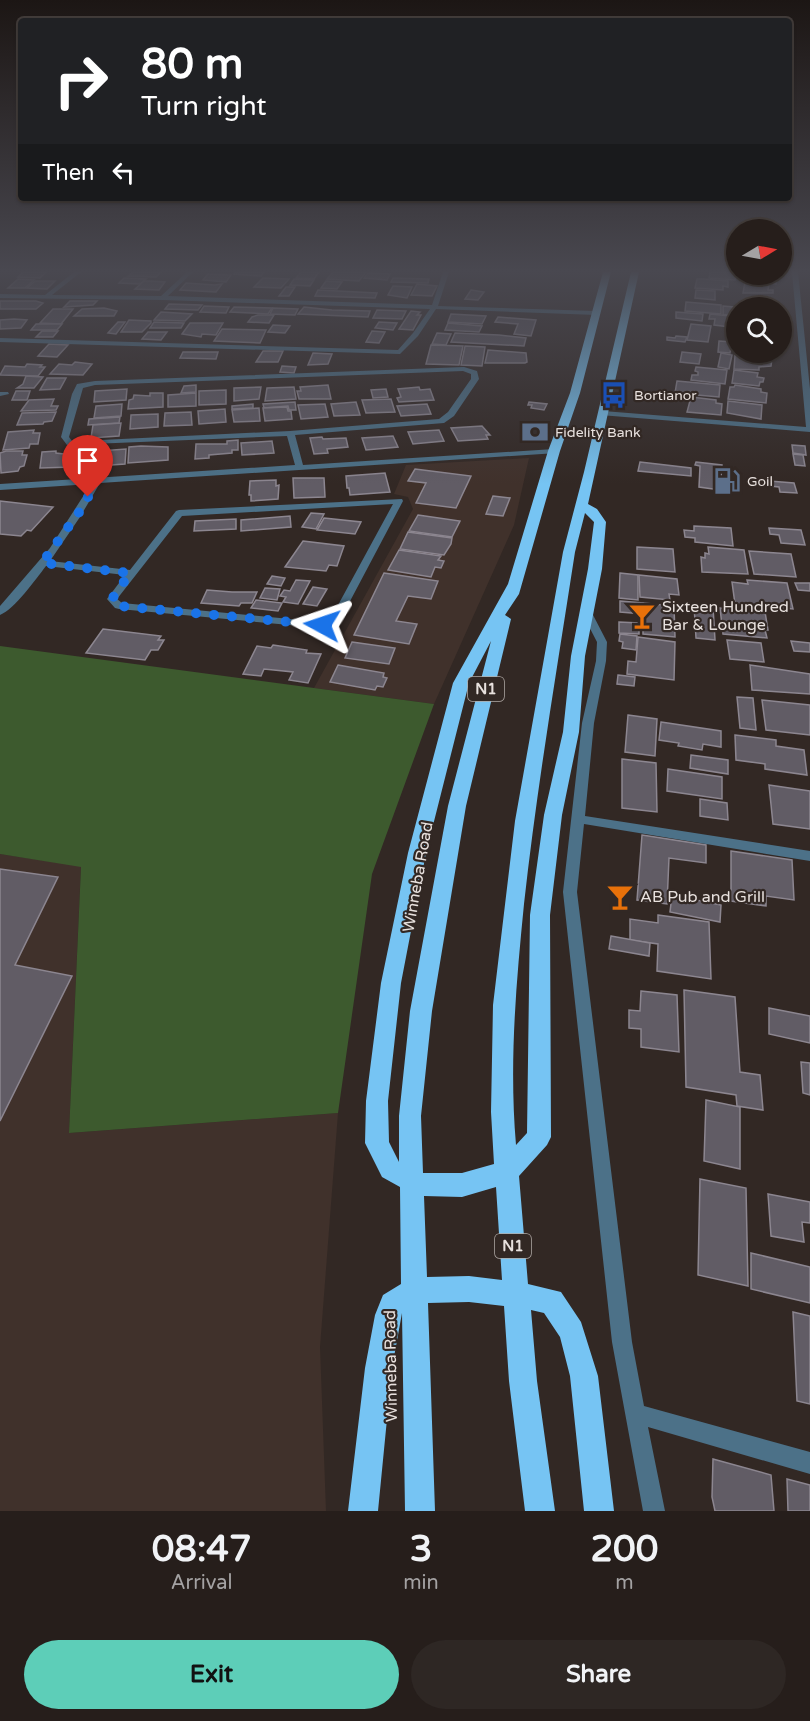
<!DOCTYPE html>
<html lang="en">
<head>
<meta charset="utf-8">
<style>
  :root { --surface:#261e1b; --page:#2e2724; --text:#f1f3f6; --muted:#a4a2a3; --line:#423c3a; --accent:#5dceb8 }
  body { margin:0; font-family:"Varela Round",sans-serif; background:var(--page); color:var(--text); height:100vh; display:flex; flex-direction:column; font-size:22px; white-space:nowrap }
  * { box-sizing:border-box; margin:0 }
  p { font-size:20px; color:var(--muted) }
  .icon { flex:none; width:33px; height:33px; fill:none; stroke:currentColor; stroke-width:2; stroke-linecap:round; stroke-linejoin:round }
  .map { position:relative; height:1511px; overflow:hidden }
  .panel { display:flex; flex-direction:column; background:var(--surface); flex:1 }
  .panel>* { flex:none }
  .hud { position:absolute; left:18px; top:18px; width:774px; height:183px; border-radius:6px; box-shadow:0 2px 4px #0004,0 0 0 2px var(--line); background:#202124; color:#fff; overflow:hidden }
  .needle { width:39px; rotate:80deg }
  .fabs { position:absolute; left:726px; top:219px; display:grid; gap:12px }
  .fabs a { display:grid; place-items:center; width:66px; height:66px; border-radius:50%; background:var(--surface); box-shadow:0 2px 4px #0004,0 0 0 2px var(--line); font-size:30px }
  .pin { position:absolute; display:grid; place-items:center; width:51px; height:51px; color:#fff; margin:-62px -26px; border-radius:50% 50% 50% 0; rotate:-45deg; box-shadow:0 0 6px #0007 }
  .pin .icon { rotate:45deg }
  .me { position:absolute; width:66px; margin:-33px; rotate:275deg; stroke-linejoin:round; filter:drop-shadow(0 0 4px #0008) }
  .turn { display:flex; align-items:center; gap:21px; height:126px; padding:0 24px; font-size:27px }
  .turn .icon { width:78px; height:78px; stroke-width:2.5 }
  .turn b { display:block; font-size:42px; line-height:51px }
  .then { display:flex; align-items:center; height:57px; padding:0 24px; background:#0003; gap:12px; font-size:22px }
  .eta { display:flex; justify-content:space-evenly; align-items:center; height:102px; text-align:center }
  .eta b { font-size:36px; font-weight:700; line-height:42px }
  .action { display:flex; gap:12px; margin-top:auto; padding:12px 24px }
  .action a { flex:1; height:69px; border-radius:36px; background:var(--accent); color:#111; font-size:24px; font-weight:700; line-height:69px; text-align:center }
  .action a+a { background:var(--page); color:var(--text) }
  .map>svg:first-child { display:block }
</style>
</head>
<body>
<div class="map">
<svg width="810" height="1511" viewBox="0 0 810 1511">
  <rect width="100%" height="100%" fill="#322824"/>
  <!-- built -->
  <g fill="#40312b">
    <path d="M529 458 514 525 434 704 314 688 413 509 408 497 394 494 406 465Z"/>
    <path d="M0 854 81 866 69 1133 338 1113 320 1347 326 1511H0Z"/>
  </g>
  <!-- green -->
  <path fill="#3d5a2e" d="M0 646 434 704 372 874 338 1113 69 1133 81 867 0 854Z"/>
  <!-- building -->
  <g fill="#615c65" stroke="#8c8690" stroke-width="1.5">
    <path d="M23 272H46L40 278 18 277Z"/>
    <path d="M133 272H161L156 277 128 276Z"/>
    <path d="M235 272H264L261 276 234 274Z"/>
    <path d="M301 272H319L314 279 296 278Z"/>
    <path d="M333 272H366L359 281 327 279Z"/>
    <path d="M710 272 736 273 735 280 709 278Z"/>
    <path d="M368 273 390 274 387 280 364 278Z"/>
    <path d="M208 274 231 275 226 282 203 280Z"/>
    <path d="M742 276 772 279 776 281V284L741 281Z"/>
    <path d="M124 278 146 279 140 284 119 283Z"/>
    <path d="M263 278 289 279 281 288 254 287Z"/>
    <path d="M393 278 429 279 428 283 391 282Z"/>
    <path d="M18 279 34 280 25 288H8Z"/>
    <path d="M294 279 314 280 310 286 290 285Z"/>
    <path d="M697 279H704L728 281V287L723 286V290L695 288Z"/>
    <path d="M35 281H55L47 289 27 288Z"/>
    <path d="M144 281H150L165 282 159 290 135 289Z"/>
    <path d="M326 281 342 282 337 289 321 288Z"/>
    <path d="M745 282 769 284 768 290H773V293H743Z"/>
    <path d="M186 283 215 285 222 284 216 292 180 290Z"/>
    <path d="M417 284 437 286 432 296 411 295Z"/>
    <path d="M393 286 412 287 407 298 388 295Z"/>
    <path d="M286 287H295L289 296H279Z"/>
    <path d="M318 290 377 293 375 298 315 296Z"/>
    <path d="M471 290 484 292 478 300 465 299Z"/>
    <path d="M696 290 715 291V300L695 298Z"/>
    <path d="M0 301H36L43 303 36 309H0Z"/>
    <path d="M70 301H97L93 305 64 307Z"/>
    <path d="M686 302 721 305V314L685 311Z"/>
    <path d="M169 304 202 305 198 310 165 309Z"/>
    <path d="M204 306 229 307 226 313 200 312Z"/>
    <path d="M723 306 734 307V315H723Z"/>
    <path d="M234 307 272 308 268 314 230 312Z"/>
    <path d="M304 307 332 310 370 311 368 317 298 314Z"/>
    <path d="M104 308 117 311 114 316H74L82 309Z"/>
    <path d="M273 308 298 309 295 315 270 314Z"/>
    <path d="M53 309H73L61 324 40 323Z"/>
    <path d="M377 310 406 311 402 319 373 318Z"/>
    <path d="M411 311 420 312 417 315H421L413 330 399 329Z"/>
    <path d="M161 312 192 314 185 321 154 320Z"/>
    <path d="M676 312 703 314 702 321 676 318Z"/>
    <path d="M451 314 486 316 482 324 448 322Z"/>
    <path d="M710 314 731 316 730 327 714 325 715 319H709Z"/>
    <path d="M258 315H274L269 323 248 322 252 317Z"/>
    <path d="M498 317 536 320 531 336 514 334 518 324 495 322Z"/>
    <path d="M14 319 27 320 21 328 0 329V320Z"/>
    <path d="M129 320 151 321V323L142 332H121Z"/>
    <path d="M118 322H125L116 334 108 333Z"/>
    <path d="M154 322 184 323 181 328H150Z"/>
    <path d="M379 322 397 323 393 330 375 328Z"/>
    <path d="M190 323H223L216 335 202 334 201 337 182 334Z"/>
    <path d="M448 323 482 326 479 332 445 330Z"/>
    <path d="M36 324H62L57 330H31Z"/>
    <path d="M691 324 711 326 708 342 687 340Z"/>
    <path d="M273 325 290 326 285 333 268 332Z"/>
    <path d="M222 329 266 330 260 343 214 341Z"/>
    <path d="M42 331H58L53 337H36Z"/>
    <path d="M372 331 385 332 379 343 366 342Z"/>
    <path d="M148 332H167L161 340 142 339Z"/>
    <path d="M437 333 451 334 446 345 432 344Z"/>
    <path d="M455 333 499 335 526 338 524 346 451 342Z"/>
    <path d="M676 336 687 337 685 342 667 340V337L675 338Z"/>
    <path d="M719 341 732 342 730 353 718 352Z"/>
    <path d="M49 344 68 345 57 357 38 356Z"/>
    <path d="M431 345 463 346 459 365 426 364Z"/>
    <path d="M465 346 485 347 482 366 461 365Z"/>
    <path d="M488 350 526 353 527 362 525 363H485Z"/>
    <path d="M263 351H283L278 362H256Z"/>
    <path d="M183 352H218L216 359 180 358Z"/>
    <path d="M682 352 701 354 699 364 680 362Z"/>
    <path d="M313 353 332 354 328 364 308 365Z"/>
    <path d="M721 353 732 355 729 369 718 367Z"/>
    <path d="M735 355 772 359 771 366 759 367V370L734 369Z"/>
    <path d="M75 362 92 364 83 375 50 374 59 364 72 365Z"/>
    <path d="M27 364 42 365 40 367H45L38 376 0 375 5 366 25 367Z"/>
    <path d="M282 366 296 367 294 373 280 372Z"/>
    <path d="M696 367 727 370 725 384 691 380 692 375H698V372L695 371Z"/>
    <path d="M734 370 758 373 757 377 764 378 763 382H760L759 386 732 383Z"/>
    <path d="M26 376 43 377 34 388H17L23 384Z"/>
    <path d="M47 378H66L60 389 40 390Z"/>
    <path d="M677 381 720 385 719 397 675 393Z"/>
    <path d="M196 385V392L181 393 184 386Z"/>
    <path d="M328 385 331 399H299L297 391H301L300 387Z"/>
    <path d="M735 385 761 389V392L767 393 766 403 728 399 730 387H734Z"/>
    <path d="M261 387 259 399 234 401V388Z"/>
    <path d="M294 387 296 399 265 401 267 388Z"/>
    <path d="M419 387 420 390 430 389 434 400 399 402 397 398 401 397 398 389Z"/>
    <path d="M127 389 126 400 94 402 95 391Z"/>
    <path d="M386 389 388 397 373 398 371 390Z"/>
    <path d="M226 390V404L199 405V391Z"/>
    <path d="M16 391H30L27 400H12Z"/>
    <path d="M150 393H163V407L128 409 129 400 133 399 134 395 150 396Z"/>
    <path d="M196 393V406L168 407V395Z"/>
    <path d="M691 397 716 400V403L722 404 721 415 687 412Z"/>
    <path d="M54 399 51 406H58L56 410 21 411 29 400Z"/>
    <path d="M391 399 395 412 366 413 362 400Z"/>
    <path d="M728 401 762 405 761 419 727 413Z"/>
    <path d="M295 402 296 410H289L288 406 264 408 263 404Z"/>
    <path d="M356 402 360 415 334 416 331 404Z"/>
    <path d="M529 402 547 404 544 410 531 408 532 405H528Z"/>
    <path d="M122 404 121 416 94 418 96 406Z"/>
    <path d="M253 404V408L232 409V406Z"/>
    <path d="M325 404 328 417 301 419 298 405Z"/>
    <path d="M427 404 431 414 401 416 397 406Z"/>
    <path d="M287 407 288 411H291L292 419 265 421 263 408Z"/>
    <path d="M259 408 260 421 234 422 232 410Z"/>
    <path d="M225 409 226 422 199 424 198 411Z"/>
    <path d="M56 412 52 421 44 422 43 424 17 425 22 413Z"/>
    <path d="M191 412 192 425 164 426 165 413Z"/>
    <path d="M158 414V427L130 429 131 415Z"/>
    <path d="M120 417 119 423 88 425 89 419Z"/>
    <path d="M121 423 119 436 91 438 93 425Z"/>
    <path d="M482 426 490 435H486L488 439 458 441 451 428Z"/>
    <path d="M34 430 33 433H40L38 444H30L29 448 3 450 8 432Z"/>
    <path d="M439 430 444 441 413 444 408 432Z"/>
    <path d="M393 436 398 447 366 450 362 438Z"/>
    <path d="M322 437 323 439 346 438 348 447 327 449 328 453 314 454 310 438Z"/>
    <path d="M238 440V450H232V453L209 455V458L195 459 196 444H227V441Z"/>
    <path d="M272 441 274 453 242 455 241 443Z"/>
    <path d="M792 445 805 446 806 455 793 453Z"/>
    <path d="M141 446 168 447V460L128 463 129 447Z"/>
    <path d="M99 449V451L126 449 125 464 83 467 86 450Z"/>
    <path d="M6 451H23L22 455H27L24 466 20 467 18 471 1 473 0 453Z"/>
    <path d="M56 451V453L64 454 80 452 79 461 73 462V467L40 468 42 452Z"/>
    <path d="M793 454 803 455 805 466 795 465Z"/>
    <path d="M640 462 691 468V476L638 471Z"/>
    <path d="M696 462 722 465 720 490 699 487 700 466 695 465Z"/>
    <path d="M415 469 471 476 456 508 416 503 426 483 408 481Z"/>
    <path d="M385 473 390 492 350 495 349 488H347L346 476Z"/>
    <path d="M293 478H324L325 497 294 498Z"/>
    <path d="M276 480V486L279 485 278 499 251 501V495H249L250 481Z"/>
    <path d="M769 481 794 483 797 493 780 492 779 487 770 486Z"/>
    <path d="M493 496 510 498 503 516 486 514Z"/>
    <path d="M0 501 53 507 31 531 27 530 21 536 0 534Z"/>
    <path d="M311 513 324 514 316 529 302 527Z"/>
    <path d="M418 515 460 521 452 537 409 531Z"/>
    <path d="M290 516 291 527 241 531V520Z"/>
    <path d="M324 518 361 522 355 534 317 530Z"/>
    <path d="M236 519V529L194 531 195 521Z"/>
    <path d="M694 526 731 528 733 546 695 542V538L685 537 684 530 694 531Z"/>
    <path d="M769 528 801 530 805 545 781 543 779 535 770 534Z"/>
    <path d="M408 532 452 538 451 544 444 555 400 549Z"/>
    <path d="M303 541 344 546 337 566 329 565 326 571 285 567Z"/>
    <path d="M637 547 673 549 675 572 637 569Z"/>
    <path d="M708 547 744 550 748 574 702 572 701 557 705 558V553L709 554Z"/>
    <path d="M399 550 441 556 438 560 444 561 441 568 435 567 431 577 388 570Z"/>
    <path d="M749 551 791 554 796 577 754 574Z"/>
    <path d="M384 573 438 581 431 599 408 596 396 621 417 624 409 644 354 635Z"/>
    <path d="M620 573 638 575V600L619 598Z"/>
    <path d="M639 575 677 579 679 595 669 594 670 600 640 597Z"/>
    <path d="M272 576 285 578 281 586 267 584Z"/>
    <path d="M296 580 310 581 298 604 283 602 286 597 280 596 284 590 290 591Z"/>
    <path d="M747 580 787 583 793 609 735 604 732 582 748 584Z"/>
    <path d="M795 583H810V591L798 590Z"/>
    <path d="M313 587 327 589 317 606 303 604Z"/>
    <path d="M265 588 280 589 277 600 260 598Z"/>
    <path d="M207 590 232 592H257L252 603H241L239 606 201 603Z"/>
    <path d="M256 600 282 603 278 611 251 608Z"/>
    <path d="M620 601 643 603V614L620 612Z"/>
    <path d="M643 603 674 606 675 637 643 634Z"/>
    <path d="M694 605 713 607 715 640 696 638Z"/>
    <path d="M720 608 765 612 768 630H765L767 638 723 634Z"/>
    <path d="M619 622 639 623V634L619 633Z"/>
    <path d="M103 629 161 636 158 640H164L158 650H151L145 660 86 653Z"/>
    <path d="M620 634 637 636 636 650 622 648 623 642 619 641Z"/>
    <path d="M638 637 675 642 674 680 627 674 628 661 636 662Z"/>
    <path d="M727 640 761 643 764 662 730 659Z"/>
    <path d="M791 641 810 643V652L794 651Z"/>
    <path d="M352 642 395 648 389 664 345 658Z"/>
    <path d="M273 645 307 650 306 653 321 654 308 683 289 680 293 672 264 669 261 676 243 674 257 646 271 648Z"/>
    <path d="M338 665 384 673 383 677 387 678 383 687 377 686 375 690 330 682Z"/>
    <path d="M750 665 810 674V694L752 690Z"/>
    <path d="M618 675 635 677 634 686 617 684Z"/>
    <path d="M737 697 753 698 756 730 740 728Z"/>
    <path d="M762 700 810 705V735L766 730Z"/>
    <path d="M628 715 657 719 655 756 625 752Z"/>
    <path d="M661 722 721 731V747L703 744 702 750 678 746 679 743 659 740Z"/>
    <path d="M735 735 776 740V746L804 750 807 775 765 769V764L736 760Z"/>
    <path d="M691 755 728 760V774L690 768Z"/>
    <path d="M622 759 656 763 657 812 622 808Z"/>
    <path d="M668 769 722 777V799L667 791Z"/>
    <path d="M769 785 810 791V829L773 824Z"/>
    <path d="M700 799 727 803 728 820 700 816Z"/>
    <path d="M642 835 706 845V863L669 858 667 904 637 900Z"/>
    <path d="M731 851 792 860 794 900 766 896V906L731 901Z"/>
    <path d="M0 869 58 877 15 965 72 976 0 1121Z"/>
    <path d="M672 895 721 905 720 922 670 912Z"/>
    <path d="M658 915 709 922 711 979 657 971 658 944 630 940V919L658 923Z"/>
    <path d="M611 936 650 943 649 956 609 949Z"/>
    <path d="M684 990 735 997 740 1072 760 1075 763 1110 737 1106 736 1095 686 1087Z"/>
    <path d="M641 991 677 995 679 1052 641 1047V1029L629 1028V1010L640 1011Z"/>
    <path d="M769 1008 810 1016V1043L769 1034Z"/>
    <path d="M801 1062 810 1063V1095L803 1093Z"/>
    <path d="M706 1100 740 1107V1169L704 1161Z"/>
    <path d="M700 1179 746 1188 748 1286 698 1275Z"/>
    <path d="M768 1194 810 1202V1223L802 1222 804 1242 771 1236Z"/>
    <path d="M751 1253 810 1267V1303L751 1289Z"/>
    <path d="M793 1312 810 1316V1404L797 1401Z"/>
    <path d="M713 1459 771 1475 774 1511H715L712 1497Z"/>
    <path d="M787 1479 810 1485V1511H788Z"/>
  </g>
  <g fill="none" stroke-linecap="round" stroke-linejoin="round">
    <!-- minor -->
    <g fill="#4c7188" fill-rule="evenodd">
      <path d="M74 272H81L52 295 161 296 187 272H193L168 296 432 305 443 272H449L438 306 597 311 600 313 597 315 436 309 418 336 400 354 0 342V338L398 350 413 333 430 309 163 300 0 298V294L45 295Z"/>
      <path d="M792 272H798L810 389V432L600 415V411H603L806 427Z"/>
      <path d="M464 367 477 371 479 379 454 416 444 423 295 435 303 465 554 449 558 451 557 453 100 483 80 517 50 561 130 570 176 511 179 510 402 499 403 501 339 622 322 628 119 609 115 608 107 599 125 575 46 566C35 580 15 609 0 615V606L50 548 91 484 0 490V484L295 465 287 436 67 445 61 437 72 394 77 384 95 381ZM463 371 471 374V379L448 412 439 419 290 431 80 441H72L69 437 83 388 95 385ZM393 504 331 618 321 622 122 603 117 599 182 516Z"/>
      <path d="M0 392H8L9 394 0 396Z"/>
      <path d="M587 610 592 613 607 642 606 661 594 723 585 816 810 851V861L584 824 577 892 632 1342 644 1406 810 1452V1474L648 1427 665 1511H643L612 1342 563 892 582 723 596 661 597 642 582 613Z"/>
    </g>
    <!-- trunk -->
    <path fill="#76c4f3" fill-rule="evenodd" d="M603 272H611L580 393 560 451 519 594 505 615 511 619 466 806 432 1011 421 1116 423 1173H462L494 1164 491 1112 493 1005 515 821 563 552 584 472 631 272H639L588 504 597 509 606 522 602 569 585 656 579 732 562 815 550 915 551 1137 547 1145 519 1176 528 1284 561 1292 581 1322 598 1376 614 1511H584L570 1376 560 1337 544 1313 531 1310 537 1381 555 1511H525L509 1381 504 1306 469 1302 428 1303 435 1511H405L402 1313 392 1368 378 1511H348L365 1368 375 1315 383 1295 401 1284 400 1187 382 1177 365 1143 366 1101 381 983 408 853 453 683 508 584 548 451 570 393ZM585 513 594 522 588 569 571 656 563 732 544 815 530 915 527 1133 516 1145C509 1063 516 985 524 904 537 786 557 669 575 552ZM491 641 448 806 410 1011 399 1116V1162L389 1142 388 1101 401 983 426 853 469 683ZM496 1187 502 1280 469 1276 427 1277 424 1196 462 1197Z"/>
  </g>
  <!-- sky -->
  <linearGradient id="sky" x2="0" y2="1"><stop stop-color="#1c1614"/><stop offset="0.56" stop-color="#494850"/><stop offset="1" stop-color="#494850" stop-opacity="0"/></linearGradient>
  <rect width="810" height="484" fill="url(#sky)"/>
  <g fill="none" stroke-linecap="round" stroke-linejoin="round">
    <!-- route -->
    <path stroke="#1a73e8" stroke-width="10" stroke-dasharray="0 18" d="M88 497 80 511 42 563 130 573 112 599 119 606 322 625"/>
  </g>
  <!-- icons -->
  <defs>
    <symbol id="bus-bare" viewBox="-9 -9 18 18"><path d="M-5-6H5V4H4V6H2V4H-2V6H-4V4H-5ZM-3.5-4V0h7V-4ZM-3.5 1.2v1.5H-2V1.2ZM2 1.2v1.5H3.5V1.2Z" fill="#1a4fb4" stroke="#322824" stroke-width="2.5" paint-order="stroke"/></symbol>
    <symbol id="bank-bare" viewBox="-9 -9 18 18"><path d="M-6-4H6V4H-6ZM0-2.3a2.3 2.3 0 1 0 0 4.6a2.3 2.3 0 1 0 0-4.6Z" fill="#5c6f8a" stroke="#322824" stroke-width="2.5" paint-order="stroke"/></symbol>
    <symbol id="fuel-bare" viewBox="-9 -9 18 18"><path d="M-5.5-6h7V0h2V4h1.3V-2.5L3-4.5l.8-.8L6-3V5H2.5V1h-1V6h-7ZM-4.2-4.7v3.2H.2V-4.7Z" fill="#5c6f8a" stroke="#322824" stroke-width="2.5" paint-order="stroke"/></symbol>
    <symbol id="bar-bare" viewBox="-9 -9 18 18"><path d="M-6-5H6L.8 .8V4.5H3.5V6h-7V4.5H-.8V.8Z" fill="#e8710a" stroke="#322824" stroke-width="2.5" paint-order="stroke"/></symbol>
  </defs>
  <g fill-rule="evenodd">
    <use href="#bus-bare" x="595" y="376" width="38" height="38"/>
    <use href="#bank-bare" x="516" y="413" width="38" height="38"/>
    <use href="#fuel-bare" x="708" y="462" width="38" height="38"/>
    <use href="#bar-bare" x="623" y="597" width="38" height="38"/>
    <use href="#bar-bare" x="601" y="878" width="38" height="38"/>
  </g>
  <g text-anchor="middle" dominant-baseline="central" stroke-width="4.5" stroke-linejoin="round" paint-order="stroke">
    <!-- far-poi labels -->
    <g font-size="14" fill="#e8e1de" stroke="#322824" text-anchor="start">
      <text x="634" y="395">Bortianor</text>
      <text x="555" y="432">Fidelity Bank</text>
      <text x="747" y="481">Goil</text>
    </g>
    <!-- shield labels -->
    <g fill="#322824" stroke="#b1aaa6" stroke-width="1.5">
      <rect x="468" y="677" width="36" height="24" rx="4.5"/>
      <rect x="495" y="1234" width="36" height="24" rx="4.5"/>
    </g>
    <g font-size="15" font-weight="bold" fill="#e8e1de">
      <text x="486" y="689">N1</text>
      <text x="513" y="1246">N1</text>
    </g>
    <!-- poi labels -->
    <g font-size="16" fill="#e8e1de" stroke="#322824" text-anchor="start">
      <text x="662" y="607">Sixteen Hundred<tspan x="662" dy="18">Bar &amp; Lounge</tspan></text>
      <text x="640" y="897">AB Pub and Grill</text>
    </g>
    <!-- street labels -->
    <g font-size="16" fill="#e8e1de" stroke="#322824">
      <text transform="translate(418 877) rotate(-80)">Winneba Road</text>
      <text transform="translate(391 1366) rotate(-91)">Winneba Road</text>
    </g>
  </g>
</svg>
<div class="fabs">
<a><svg class="needle" viewBox="-14 -14 28 28"><path d="M0-13l5 13h-10z" fill="#e53935"/><path d="M0 13l5-13h-10z" fill="#a4a2a3"/></svg></a>
<a><svg class="icon" aria-label="search" viewBox="0 0 24 24"><circle cx="10" cy="10" r="6"/><path d="M15 15l6 6"/></svg></a>
</div>
<div class="pin" style="left:88px;top:497px;background:#d93025"><svg class="icon" aria-label="arrive" viewBox="0 0 24 24"><path d="M6 21V4h12l-3 4 3 4H6"/></svg></div>
<svg class="me" style="left:322px;top:625px" viewBox="-20 -20 40 40"><path d="M0-17L14 15 0 8-14 15z" fill="#1a73e8" stroke="#fff" stroke-width="4"/></svg>
<div class="hud">
<div class="turn"><svg class="icon" aria-label="right" viewBox="0 0 24 24"><path d="M7 20v-9h11M14 6l5 5-5 5"/></svg><div><b>80 m</b>Turn right</div></div>
<div class="then">Then<svg class="icon" aria-label="left" viewBox="0 0 24 24"><path d="M17 20v-9H6M10 6l-5 5 5 5"/></svg></div>
</div>
</div>
<section class="panel">
<div class="eta">
<div><b>08:47</b><p>Arrival</p></div>
<div><b>3</b><p>min</p></div>
<div><b>200</b><p>m</p></div>
</div>
<div class="action"><a>Exit</a><a>Share</a></div>
</section>
</body>
</html>
